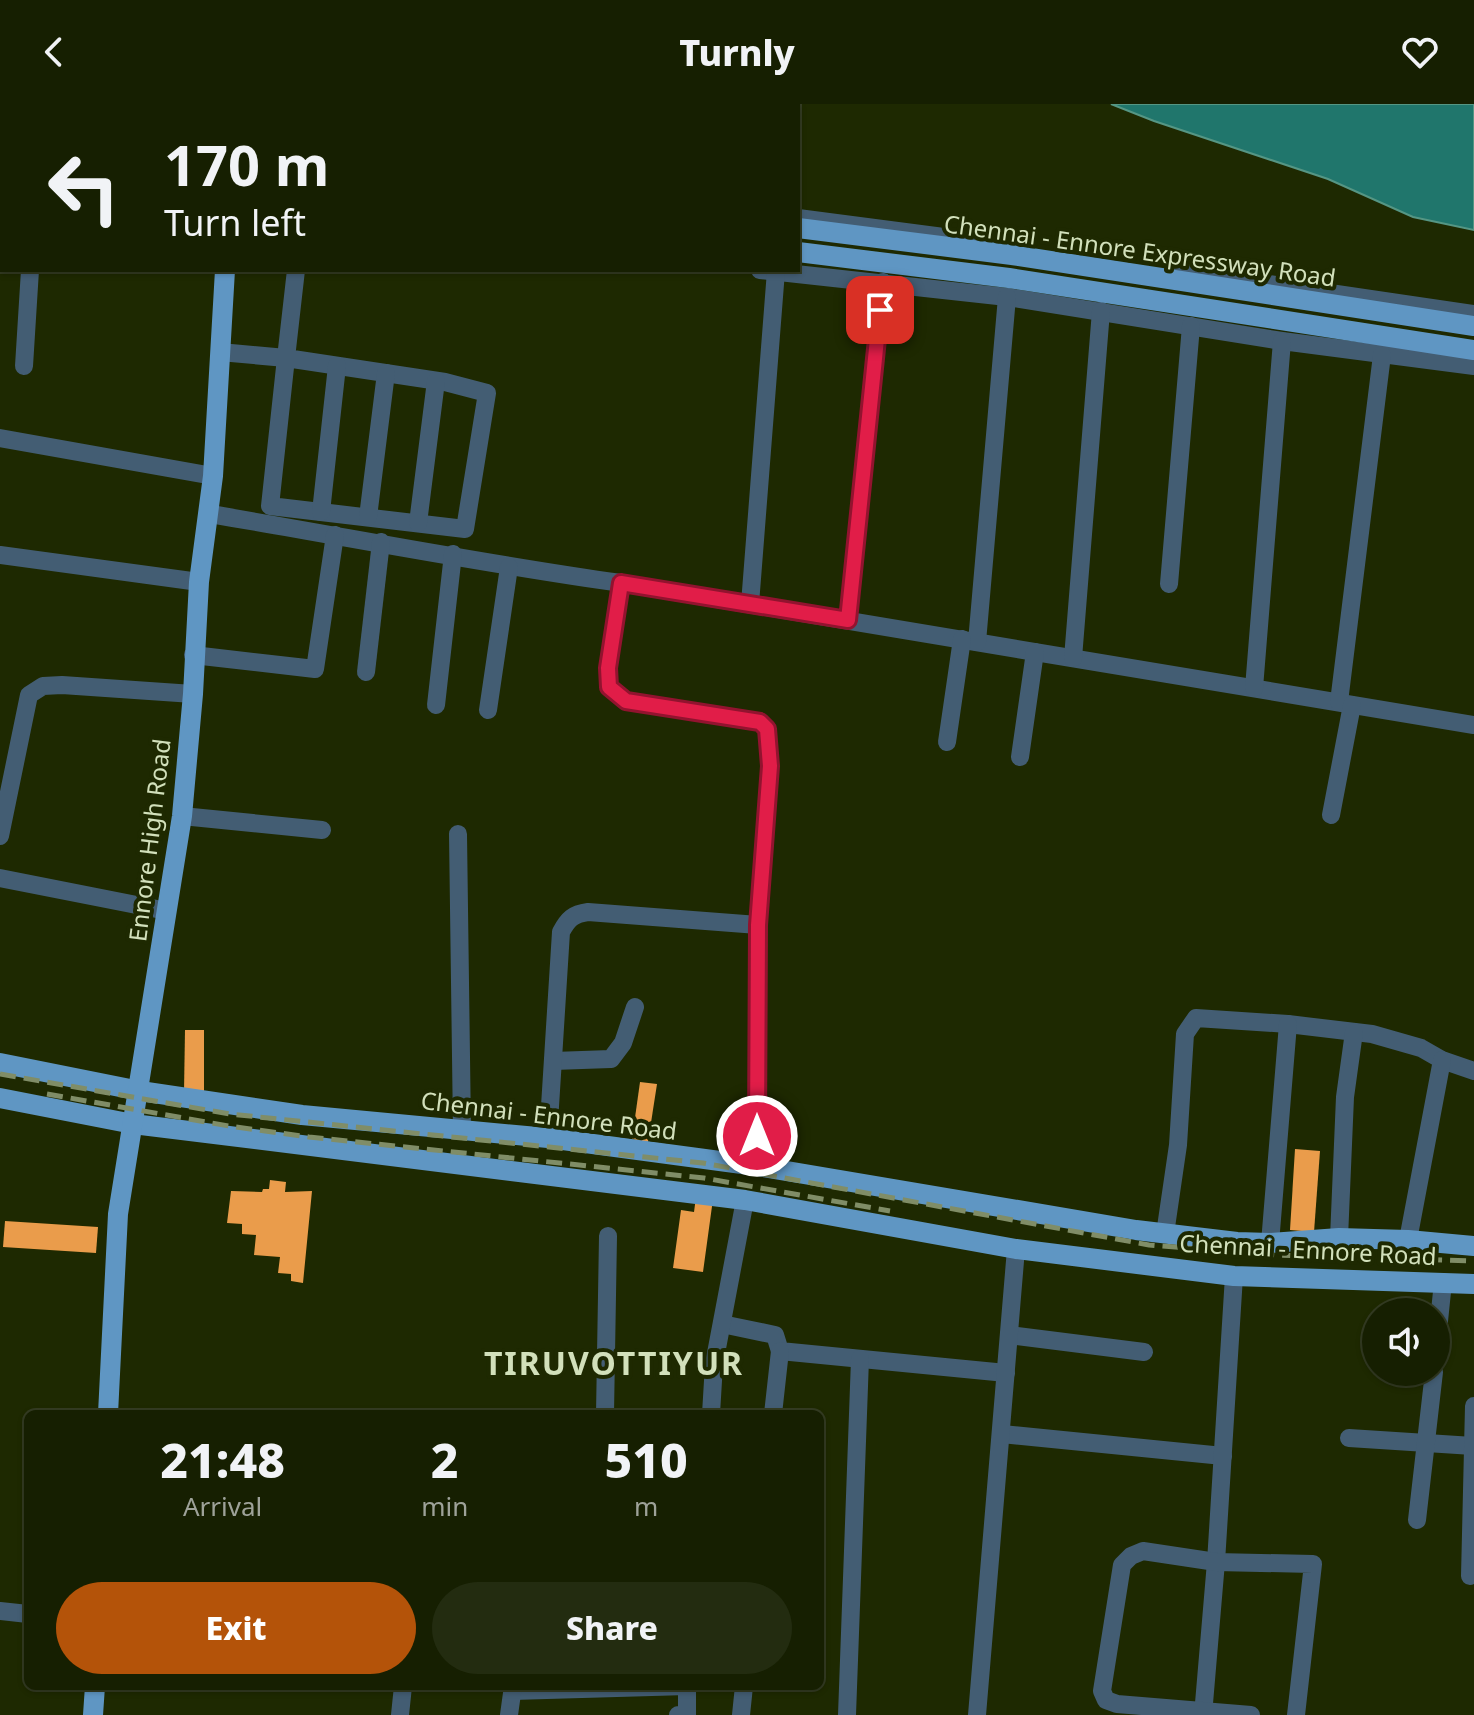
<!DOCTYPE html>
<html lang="en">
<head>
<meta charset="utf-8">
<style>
  :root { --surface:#161f01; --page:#232c10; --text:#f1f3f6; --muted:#9ea299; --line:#353d23; --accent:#b45309 }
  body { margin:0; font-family:"Noto Sans",sans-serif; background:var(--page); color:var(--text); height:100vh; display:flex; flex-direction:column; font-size:30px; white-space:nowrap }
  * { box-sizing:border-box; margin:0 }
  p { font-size:26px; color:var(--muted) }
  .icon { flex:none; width:44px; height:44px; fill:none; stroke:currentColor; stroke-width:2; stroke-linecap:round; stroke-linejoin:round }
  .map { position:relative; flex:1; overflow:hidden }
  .side { position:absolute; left:24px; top:1306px; width:800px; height:280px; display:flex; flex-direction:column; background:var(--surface); border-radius:12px; box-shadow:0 2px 6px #0004,0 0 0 2px var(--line) }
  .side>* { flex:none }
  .hud { position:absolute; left:0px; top:0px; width:800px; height:168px; box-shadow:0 2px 6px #0004,0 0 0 2px var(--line); background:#161f01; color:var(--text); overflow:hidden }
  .buttons { position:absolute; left:1362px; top:1194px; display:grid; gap:16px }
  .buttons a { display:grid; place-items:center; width:88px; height:88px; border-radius:50%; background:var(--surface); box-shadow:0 2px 6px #0004,0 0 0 2px var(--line); font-size:40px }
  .pin { position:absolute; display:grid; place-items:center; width:68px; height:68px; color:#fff; margin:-34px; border-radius:16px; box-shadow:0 4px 12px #0006 }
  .me { position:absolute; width:88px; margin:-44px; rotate:0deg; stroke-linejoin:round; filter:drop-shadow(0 0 6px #0008) }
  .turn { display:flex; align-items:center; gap:28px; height:168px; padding:0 32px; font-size:36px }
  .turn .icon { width:104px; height:104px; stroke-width:2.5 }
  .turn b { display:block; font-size:56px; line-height:68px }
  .eta { display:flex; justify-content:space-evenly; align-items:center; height:136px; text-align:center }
  .eta b { font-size:48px; font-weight:800; line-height:56px }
  .primary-button { display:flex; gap:16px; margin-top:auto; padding:16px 32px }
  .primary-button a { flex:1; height:92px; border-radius:48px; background:var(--accent); color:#fff; font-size:32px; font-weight:800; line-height:92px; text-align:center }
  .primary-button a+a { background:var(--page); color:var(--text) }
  header { display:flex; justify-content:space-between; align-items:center; height:104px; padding:0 32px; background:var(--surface); font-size:36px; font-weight:800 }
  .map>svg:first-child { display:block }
</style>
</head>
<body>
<header><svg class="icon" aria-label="back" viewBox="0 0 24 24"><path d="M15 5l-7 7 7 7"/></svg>Turnly<svg class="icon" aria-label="heart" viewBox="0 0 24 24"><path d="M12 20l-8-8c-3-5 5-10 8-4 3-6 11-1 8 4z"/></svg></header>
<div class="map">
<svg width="1474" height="1611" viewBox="0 0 1474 1611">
  <rect width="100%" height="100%" fill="#1e2901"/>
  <!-- water -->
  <path fill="#20766c" stroke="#559684" stroke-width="2" d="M1111 0H1474V126L1413 113 1328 75 1154 17Z"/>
  <!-- building -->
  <g fill="#ea9c4b">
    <path d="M185 926H204V988H184Z"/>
    <path d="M640 978 657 980 648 1038 632 1035Z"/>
    <path d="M1295 1045 1320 1047 1314 1128 1290 1126Z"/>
    <path d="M270 1076 286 1078 285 1088 312 1087 303 1179 291 1177V1170L278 1169 280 1153 254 1151 256 1131 242 1130V1120L227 1119 231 1087 262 1088 263 1085H269Z"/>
    <path d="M696 1093 713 1095 703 1168 673 1164 681 1106 694 1108Z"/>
    <path d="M5 1117 98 1123 96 1149 3 1143Z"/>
  </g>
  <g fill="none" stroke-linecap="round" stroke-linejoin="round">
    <!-- minor -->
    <g stroke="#435d73" stroke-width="18">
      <path d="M536 0 546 2"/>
      <path d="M223 2V0"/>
      <path d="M481 2 483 0"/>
      <path d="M0 5H2"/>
      <path d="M0 62H2"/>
      <path d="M798 114 982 138"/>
      <path d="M0 132H2"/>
      <path d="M760 166 1007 193 1282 237 1474 262"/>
      <path d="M1181 167 1474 210"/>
      <path d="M220 248 286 254 270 402 465 425 487 289 445 278 286 254 296 166"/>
      <path d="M24 262 30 166"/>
      <path d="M0 334 213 372"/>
      <path d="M321 408 337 262"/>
      <path d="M210 410C347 433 484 460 621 479L1474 621"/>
      <path d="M368 413 386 269"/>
      <path d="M418 419 436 277"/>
      <path d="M0 451 199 478"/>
      <path d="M621 479 608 564 609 583 626 597 760 618 767 625 770 662 758 821 757 1062"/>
      <path d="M1169 480 1191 222"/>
      <path d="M750 500 776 167"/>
      <path d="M848 516 883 178"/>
      <path d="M977 538 1007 193"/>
      <path d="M193 551 315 565 335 431"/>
      <path d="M1073 554 1101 207"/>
      <path d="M366 568 381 438"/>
      <path d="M1254 584 1282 237"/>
      <path d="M1339 598 1382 251"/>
      <path d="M436 601 453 450"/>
      <path d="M488 606 509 463"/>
      <path d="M947 638 962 535"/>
      <path d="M1020 653 1035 548"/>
      <path d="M1331 711 1352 601"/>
      <path d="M182 712 322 726"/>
      <path d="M458 730 462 1026"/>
      <path d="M0 732 29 591 43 582 62 581 193 590"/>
      <path d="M0 774 167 807"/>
      <path d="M553 957 611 955 623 939 635 903"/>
      <path d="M548 1034 561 828C568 815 573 810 588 808L758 821"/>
      <path d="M1165 1130 1178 1041 1185 930 1196 914 1288 920 1372 930 1421 944 1442 956 1474 967"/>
      <path d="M1339 1134 1345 993 1354 928"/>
      <path d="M1408 1136 1442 956"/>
      <path d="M1270 1139 1288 920"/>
      <path d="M722 1220 775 1231 780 1247 1006 1269"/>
      <path d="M1009 1231 1144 1248"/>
      <path d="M1436 1246 1443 1178"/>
      <path d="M605 1310 608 1132"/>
      <path d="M711 1310 714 1260 745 1096"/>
      <path d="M773 1310 780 1247"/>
      <path d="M1002 1330 1223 1352"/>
      <path d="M1349 1334 1473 1342"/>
      <path d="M1417 1416 1434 1268"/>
      <path d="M1470 1472 1474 1302"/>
      <path d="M0 1507 28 1510"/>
      <path d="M512 1587 687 1582"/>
      <path d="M400 1611 403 1582"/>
      <path d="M509 1611 513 1582"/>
      <path d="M678 1611H687V1582"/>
      <path d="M741 1611 744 1582"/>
      <path d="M847 1611 860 1255"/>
      <path d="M977 1611 1016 1145"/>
      <path d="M1203 1611 1216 1458 1234 1172"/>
      <path d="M1251 1611 1117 1600 1106 1596 1102 1587 1122 1461 1131 1452 1143 1447 1216 1458 1313 1460 1296 1611"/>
    </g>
    <!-- major -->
    <g stroke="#5f96c3" stroke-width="20">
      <path d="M0 21H2"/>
      <path d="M0 39 2 40"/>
      <path d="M798 124 1012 151 1474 222"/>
      <path d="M798 148 1009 174 1474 246"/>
      <path d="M0 959 140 987 302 1011 548 1034 757 1062 1136 1126 1237 1138 1270 1139 1339 1134 1408 1136 1474 1142"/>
      <path d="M0 994 133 1020 745 1096 1016 1145 1234 1172 1474 1180"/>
      <path d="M108 1310 118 1110 182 712 193 590 199 478 213 372 225 166"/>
      <path d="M93 1611 95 1582"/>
    </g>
    <!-- rail -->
    <g stroke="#808d67" stroke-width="5" stroke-dasharray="16 8" stroke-linecap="butt">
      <path d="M0 970 230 1010 703 1059 1149 1141 1276 1151 1474 1157"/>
      <path d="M47 990 229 1022 309 1033 704 1074 890 1107"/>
    </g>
  </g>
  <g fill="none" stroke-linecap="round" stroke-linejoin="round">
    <defs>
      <path id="route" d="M757 1032 758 821 770 662 767 625 760 618 626 597 609 583 608 564 621 479 848 516 880 206"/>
    </defs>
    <!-- route casing -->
    <use href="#route" stroke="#92132f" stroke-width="20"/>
    <!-- route -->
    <use href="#route" stroke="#e11d48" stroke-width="14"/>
  </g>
  <g text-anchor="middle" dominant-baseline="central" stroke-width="8" stroke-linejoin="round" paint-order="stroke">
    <!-- street labels -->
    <g font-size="24" fill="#d2e0bb" stroke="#1e2901">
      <text transform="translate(1140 146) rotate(8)">Chennai - Ennore Expressway Road</text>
      <text transform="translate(149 736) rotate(-83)">Ennore High Road</text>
      <text transform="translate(549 1011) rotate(7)">Chennai - Ennore Road</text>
      <text transform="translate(1308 1145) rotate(3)">Chennai - Ennore Road</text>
    </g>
    <!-- district labels -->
    <g font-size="32" font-weight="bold" letter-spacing="2" fill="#d2e0bb" stroke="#1e2901">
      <text x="614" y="1258">TIRUVOTTIYUR</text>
    </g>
  </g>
</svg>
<div class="buttons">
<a><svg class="icon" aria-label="sound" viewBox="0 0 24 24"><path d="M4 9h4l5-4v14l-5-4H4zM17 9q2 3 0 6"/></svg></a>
</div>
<div class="pin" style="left:880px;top:206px;background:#d93025"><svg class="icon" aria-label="arrive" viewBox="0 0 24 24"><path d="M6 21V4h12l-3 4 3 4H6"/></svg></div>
<svg class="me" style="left:757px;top:1032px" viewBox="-20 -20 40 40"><circle r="17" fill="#e11d48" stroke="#fff" stroke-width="3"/><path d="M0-11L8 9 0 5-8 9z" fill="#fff"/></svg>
<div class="hud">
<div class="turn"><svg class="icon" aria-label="left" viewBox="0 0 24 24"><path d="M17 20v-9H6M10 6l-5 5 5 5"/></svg><div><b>170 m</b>Turn left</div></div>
</div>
<section class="side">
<div class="eta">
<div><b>21:48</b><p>Arrival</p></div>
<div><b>2</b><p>min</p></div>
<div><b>510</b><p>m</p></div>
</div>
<div class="primary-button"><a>Exit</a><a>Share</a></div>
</section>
</div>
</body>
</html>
